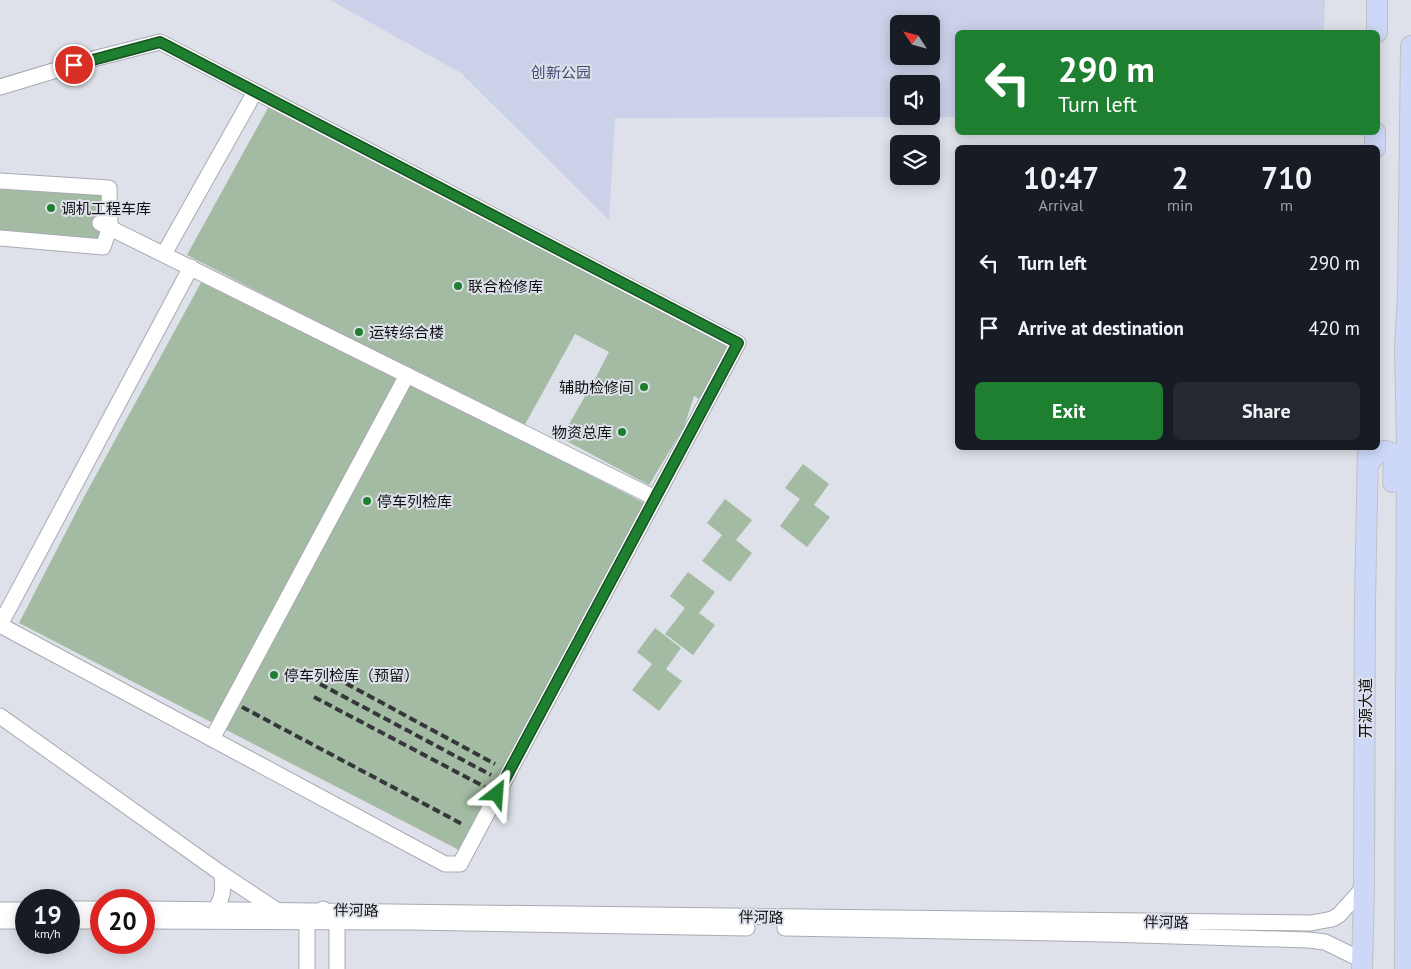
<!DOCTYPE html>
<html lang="en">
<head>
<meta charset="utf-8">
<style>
  :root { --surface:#171b24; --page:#242831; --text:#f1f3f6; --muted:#9ea1a6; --accent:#1f7f30 }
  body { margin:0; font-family:"PT Sans","Noto Sans SC",sans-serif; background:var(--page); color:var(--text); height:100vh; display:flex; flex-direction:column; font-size:19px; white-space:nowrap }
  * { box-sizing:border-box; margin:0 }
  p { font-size:16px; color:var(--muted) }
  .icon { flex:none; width:28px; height:28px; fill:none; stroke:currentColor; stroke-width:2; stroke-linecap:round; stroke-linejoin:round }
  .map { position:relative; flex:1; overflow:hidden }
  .sheet { position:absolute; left:955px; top:145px; width:425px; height:305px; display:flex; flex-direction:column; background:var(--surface); border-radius:8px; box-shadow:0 2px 12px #0003 }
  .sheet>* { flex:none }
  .top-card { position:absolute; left:955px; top:30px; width:425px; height:105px; border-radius:8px; box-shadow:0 2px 12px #0003; background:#1f7f30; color:#fff; overflow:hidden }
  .needle { width:32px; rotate:306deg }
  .controls { position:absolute; left:890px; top:15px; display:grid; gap:10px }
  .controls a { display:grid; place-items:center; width:50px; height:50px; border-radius:8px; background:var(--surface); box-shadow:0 2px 12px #0003; font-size:25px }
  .speed { position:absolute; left:15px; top:889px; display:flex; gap:10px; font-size:25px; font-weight:700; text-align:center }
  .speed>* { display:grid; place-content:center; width:65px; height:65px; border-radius:50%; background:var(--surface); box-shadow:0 2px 12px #0003; line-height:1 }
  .speed small { font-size:12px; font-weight:400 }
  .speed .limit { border:8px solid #d22; background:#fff; color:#111 }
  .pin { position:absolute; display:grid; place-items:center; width:42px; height:42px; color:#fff; margin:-21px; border:2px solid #fff; border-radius:50%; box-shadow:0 1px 5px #0007 }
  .me { position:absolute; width:55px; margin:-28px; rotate:28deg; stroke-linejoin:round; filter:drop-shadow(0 0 4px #0008) }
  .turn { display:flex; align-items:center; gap:18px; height:105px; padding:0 20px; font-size:22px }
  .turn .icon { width:65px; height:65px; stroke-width:2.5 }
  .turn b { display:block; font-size:35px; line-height:42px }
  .eta { display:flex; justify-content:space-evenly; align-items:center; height:85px; text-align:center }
  .eta b { font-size:30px; font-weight:800; line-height:35px }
  .action { display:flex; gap:10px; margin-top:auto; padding:10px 20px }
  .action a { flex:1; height:58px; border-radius:8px; background:var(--accent); color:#fff; font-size:20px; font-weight:800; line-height:58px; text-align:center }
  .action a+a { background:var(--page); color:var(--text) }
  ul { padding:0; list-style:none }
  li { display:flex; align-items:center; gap:15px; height:65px; padding:0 20px }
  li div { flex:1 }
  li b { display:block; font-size:19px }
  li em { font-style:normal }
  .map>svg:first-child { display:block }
</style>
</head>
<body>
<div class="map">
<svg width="1411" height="969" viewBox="0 0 1411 969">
  <rect width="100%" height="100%" fill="#dee1e9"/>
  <!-- green -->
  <path fill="#cad1e9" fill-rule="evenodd" d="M330 0H1325L1324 32H958L957 117 615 118 609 220 461 73ZM899 24H931V56H899ZM899 84H931V116H899Z"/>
  <!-- building -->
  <g fill="#a3bba3">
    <path d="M269 106 731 340 701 400 694 396 684 427 649 485 561 438 595 379 609 352 575 334 523 428 187 255Z"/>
    <path d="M0 183 105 192 98 243 0 232Z"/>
    <path d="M204 277 650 506 461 851 19 623 84 497Z"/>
    <path d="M803 464 829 484 814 505 830 517 807 547 780 526 800 499 785 488Z"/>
    <path d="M725 499 752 520 736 540 752 553 730 582 702 561 722 535 707 523Z"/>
    <path d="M688 572 715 592 699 613 715 625 693 655 665 634 685 608 670 596Z"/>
    <path d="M655 628 681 648 666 669 682 681 659 711 632 690 652 664 637 652Z"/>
  </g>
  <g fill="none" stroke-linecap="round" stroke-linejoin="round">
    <defs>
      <g id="minor">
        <path d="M0 87 93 59 160 42 738 343 460 864H445L0 625"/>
        <path d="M0 181 109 188 110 227 103 247 0 238"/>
        <path d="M100 223 655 498"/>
        <path d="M164 254 255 92"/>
        <path d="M0 625 191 267"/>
        <path d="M0 716 222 874"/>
        <path d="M212 739 407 375"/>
        <path d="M69 909H101"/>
        <path d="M144 909C533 910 922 922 1311 923L1332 919 1339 915 1364 887"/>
        <path d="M216 909C224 894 223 890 222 874L275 909"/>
        <path d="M0 910H26"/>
        <path d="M0 921H26"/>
        <path d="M69 921H101"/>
        <path d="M144 921 412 922 747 928"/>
        <path d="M785 928 1106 934 1308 940 1325 942 1362 960"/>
        <path d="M307 969V922L323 909 337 922V969"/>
      </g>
      <g id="major">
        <path d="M1377 32V0"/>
        <path d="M1375 148V132"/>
        <path d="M1368 464C1374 457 1379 448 1390 452L1394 462 1393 482"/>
        <path d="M1362 969 1364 887 1365 601 1368 448"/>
        <path d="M1405 969 1407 445 1405 348 1408 297 1411 46"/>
      </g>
    </defs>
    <!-- minor casing -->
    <use href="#minor" stroke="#a8aab2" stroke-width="17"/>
    <!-- major casing -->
    <use href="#major" stroke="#c1c1c2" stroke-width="22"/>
    <!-- minor -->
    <use href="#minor" stroke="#fff" stroke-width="15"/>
    <!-- major -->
    <use href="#major" stroke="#cdd7f7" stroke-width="20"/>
    <!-- rail -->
    <g stroke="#35373a" stroke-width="4" stroke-dasharray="8 4" stroke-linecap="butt">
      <path d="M325 672 495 764"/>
      <path d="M320 684 491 775"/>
      <path d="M314 697 485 787"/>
      <path d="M242 707 464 825"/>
    </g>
  </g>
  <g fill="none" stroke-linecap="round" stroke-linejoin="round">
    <defs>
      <path id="route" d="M74 65 160 42 738 343 497 794"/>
    </defs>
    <!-- route casing -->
    <use href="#route" stroke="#14531f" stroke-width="12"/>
    <!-- route -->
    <use href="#route" stroke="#1f7f30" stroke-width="9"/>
  </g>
  <!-- markers -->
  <g fill="#1f7f30" stroke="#dee1e9" stroke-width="2">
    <circle cx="51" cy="208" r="5"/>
    <circle cx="458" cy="286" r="5"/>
    <circle cx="359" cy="332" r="5"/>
    <circle cx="644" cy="387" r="5"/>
    <circle cx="622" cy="432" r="5"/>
    <circle cx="367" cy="501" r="5"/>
    <circle cx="274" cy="675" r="5"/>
  </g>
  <g text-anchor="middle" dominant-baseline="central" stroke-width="4" stroke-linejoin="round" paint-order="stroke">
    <!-- park labels -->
    <g font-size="15" fill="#3f4a74" stroke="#dee1e9">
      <text x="561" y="72">创新公园</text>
    </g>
    <!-- poi labels -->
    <g font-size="15" fill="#101113" stroke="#dee1e9" text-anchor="start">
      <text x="61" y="208">调机工程车库</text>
      <text x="468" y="286">联合检修库</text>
      <text x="369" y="332">运转综合楼</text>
      <text x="634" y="387" text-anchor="end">辅助检修间</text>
      <text x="612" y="432" text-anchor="end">物资总库</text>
      <text x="377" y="501">停车列检库</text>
      <text x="284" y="675">停车列检库（预留）</text>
    </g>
    <!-- street labels -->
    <g font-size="15" fill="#101113" stroke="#dee1e9">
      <text transform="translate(1365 708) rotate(-90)">开源大道</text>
      <text transform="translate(356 910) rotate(1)">伴河路</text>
      <text transform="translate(761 917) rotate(1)">伴河路</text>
      <text transform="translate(1166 922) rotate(1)">伴河路</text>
    </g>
  </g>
</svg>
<div class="controls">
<a><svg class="needle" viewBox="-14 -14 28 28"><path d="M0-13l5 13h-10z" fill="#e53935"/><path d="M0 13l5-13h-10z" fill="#9ea1a6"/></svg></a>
<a><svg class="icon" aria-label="sound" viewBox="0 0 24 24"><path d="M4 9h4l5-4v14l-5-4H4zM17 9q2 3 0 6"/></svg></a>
<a><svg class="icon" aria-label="layers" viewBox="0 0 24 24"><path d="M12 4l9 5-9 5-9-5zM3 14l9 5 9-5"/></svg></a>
</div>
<div class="speed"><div>19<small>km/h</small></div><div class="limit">20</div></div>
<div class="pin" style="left:74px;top:65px;background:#d93025"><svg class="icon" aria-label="arrive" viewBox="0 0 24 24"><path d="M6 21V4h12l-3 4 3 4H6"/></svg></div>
<svg class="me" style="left:497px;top:794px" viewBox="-20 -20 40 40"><path d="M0-17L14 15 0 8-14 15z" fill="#1f7f30" stroke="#fff" stroke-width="4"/></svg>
<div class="top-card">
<div class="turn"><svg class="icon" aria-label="left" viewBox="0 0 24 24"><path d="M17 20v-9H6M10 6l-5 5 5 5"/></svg><div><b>290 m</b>Turn left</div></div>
</div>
<section class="sheet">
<div class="eta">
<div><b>10:47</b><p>Arrival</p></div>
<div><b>2</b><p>min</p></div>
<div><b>710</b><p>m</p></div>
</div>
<ul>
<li><svg class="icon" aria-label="left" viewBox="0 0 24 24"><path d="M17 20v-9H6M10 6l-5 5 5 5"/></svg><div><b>Turn left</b></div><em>290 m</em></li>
<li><svg class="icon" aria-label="arrive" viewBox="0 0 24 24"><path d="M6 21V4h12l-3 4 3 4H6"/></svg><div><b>Arrive at destination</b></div><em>420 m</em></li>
</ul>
<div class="action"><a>Exit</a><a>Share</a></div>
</section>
</div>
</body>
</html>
